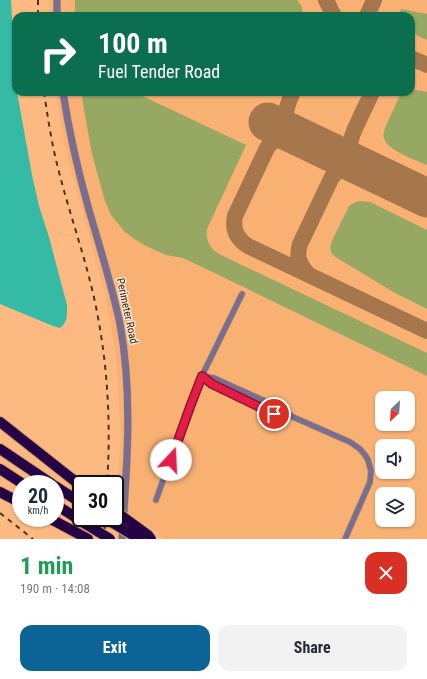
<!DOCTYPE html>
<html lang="en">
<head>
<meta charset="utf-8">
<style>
  :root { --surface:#fff; --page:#f2f2f3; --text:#1f2937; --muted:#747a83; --accent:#0b6495 }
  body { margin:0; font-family:"Roboto Condensed",sans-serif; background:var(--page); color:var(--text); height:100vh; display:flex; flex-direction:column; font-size:15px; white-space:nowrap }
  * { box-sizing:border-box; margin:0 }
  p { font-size:13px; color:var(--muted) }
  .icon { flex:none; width:22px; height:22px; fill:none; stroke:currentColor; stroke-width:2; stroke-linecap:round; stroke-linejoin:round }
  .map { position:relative; height:539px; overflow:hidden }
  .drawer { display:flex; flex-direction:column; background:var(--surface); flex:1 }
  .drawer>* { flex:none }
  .hud { position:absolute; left:12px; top:12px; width:403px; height:84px; border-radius:12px; box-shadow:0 1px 3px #0004; background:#0b6e4f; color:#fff; overflow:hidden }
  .needle { width:26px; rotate:205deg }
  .tools { position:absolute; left:375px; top:391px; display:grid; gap:8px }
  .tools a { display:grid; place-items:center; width:40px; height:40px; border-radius:8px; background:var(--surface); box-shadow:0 1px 3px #0004; font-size:20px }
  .speed { position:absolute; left:12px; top:475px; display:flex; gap:8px; font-size:20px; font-weight:700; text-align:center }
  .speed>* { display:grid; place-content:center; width:52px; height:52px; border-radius:50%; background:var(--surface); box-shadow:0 1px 3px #0004; line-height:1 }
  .speed small { font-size:10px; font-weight:400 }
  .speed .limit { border:2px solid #111; border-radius:6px; background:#fff; color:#111 }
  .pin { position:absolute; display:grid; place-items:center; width:34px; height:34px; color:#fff; margin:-17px; border:2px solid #fff; border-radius:50%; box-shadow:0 1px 4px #0007 }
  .me { position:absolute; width:44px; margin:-22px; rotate:20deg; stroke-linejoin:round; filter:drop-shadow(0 0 3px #0008) }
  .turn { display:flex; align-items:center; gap:14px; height:84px; padding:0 20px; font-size:18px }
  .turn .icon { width:52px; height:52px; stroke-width:2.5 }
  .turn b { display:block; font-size:28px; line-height:34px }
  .round { display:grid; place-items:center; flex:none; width:42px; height:42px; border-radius:12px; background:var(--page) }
  .head { display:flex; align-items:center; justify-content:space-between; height:68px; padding:0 20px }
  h1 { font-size:24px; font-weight:700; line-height:30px; color:#1e9e55 }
  .primary-button { display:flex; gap:8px; margin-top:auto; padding:8px 20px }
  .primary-button a { flex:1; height:46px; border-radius:12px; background:var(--accent); color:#fff; font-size:16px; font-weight:700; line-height:46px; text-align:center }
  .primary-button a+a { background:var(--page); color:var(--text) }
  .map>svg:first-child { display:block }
</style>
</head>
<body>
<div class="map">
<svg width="427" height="539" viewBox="0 0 427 539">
  <rect width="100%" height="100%" fill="#fcba82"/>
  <!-- built -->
  <path fill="#f8b073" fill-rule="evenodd" d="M49 0H427V539H164L157 534 158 533 115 504 121 439 117 364 106 297 64 143 56 92H411V16H49ZM382 398H408V424H382ZM382 446H408V472H382ZM382 494H408V520H382Z"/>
  <!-- green -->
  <g fill="#96a862">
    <path d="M75 0H297C302 5 303 9 302 16H111L109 15 108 16H75Z"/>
    <path d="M401 9 427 14V40L418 36 411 30V16H398Z"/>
    <path d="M411 89 427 92V165C416 160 386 150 384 138 383 135 384 131 385 128L399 97 403 92H411Z"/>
    <path d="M81 92H134L246 145 207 229C205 241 211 250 221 255L427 353V376L198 265 183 258 166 255 144 245 133 238 125 232 111 215 105 201 92 154 88 132Z"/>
    <path d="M360 201 370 202 427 230V309L395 293 334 256C330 252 330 248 331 243L349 206 356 202Z"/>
  </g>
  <!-- water -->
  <path fill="#35baa6" d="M0 0H11L16 92H17L32 175 39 206 49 237 67 305C67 315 68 322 60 328L53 326 0 304Z"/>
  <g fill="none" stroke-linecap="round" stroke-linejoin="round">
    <!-- taxiway -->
    <g stroke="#a6764d" stroke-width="16">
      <path d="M326 0 334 16"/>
      <path d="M367 16 374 0"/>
      <path d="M411 58 427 65"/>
      <path d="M293 92C284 111 281 123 300 137"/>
      <path d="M300 137C287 136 275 136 267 148L235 216C232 229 237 239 248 246L427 331"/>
      <path d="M363 167C344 152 349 140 359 120 363 111 368 102 372 92"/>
      <path d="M308 274C299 264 296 257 300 244L332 177 338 171 347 168 356 167H363"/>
    </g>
    <!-- runway -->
    <path stroke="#a6764d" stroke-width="39" d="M268 122 427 198"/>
    <defs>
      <g id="minor">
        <path d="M202 376 214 378 278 407 293 417 350 442 360 449 365 455 368 460 371 471 370 482 345 539"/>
        <path d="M203 377 212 384 275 414 291 416"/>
        <path d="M156 500 196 388 242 294"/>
      </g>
      <g id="tertiary">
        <path d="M57 0V16"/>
        <path d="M63 92C69 132 78 171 89 210 100 248 112 286 120 324 133 395 127 468 122 539"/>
      </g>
      <g id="motorway">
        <path d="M0 422 81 486"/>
        <path d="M0 449 52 484"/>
        <path d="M0 469 23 484"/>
        <path d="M55 486 81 503"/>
        <path d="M0 492 21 503"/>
        <path d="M55 504 84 523"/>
        <path d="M49 518 88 539"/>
      </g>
    </defs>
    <!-- minor casing -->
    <use href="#minor" stroke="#d59c6a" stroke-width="7"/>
    <!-- tertiary casing -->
    <use href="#tertiary" stroke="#d59c6a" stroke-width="8"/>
    <!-- motorway casing -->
    <use href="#motorway" stroke="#d59c6a" stroke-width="12"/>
    <!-- minor -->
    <use href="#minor" stroke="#796e8f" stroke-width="5.5"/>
    <!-- tertiary -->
    <use href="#tertiary" stroke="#796e8f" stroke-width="7"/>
    <!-- motorway -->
    <use href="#motorway" stroke="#250146" stroke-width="10"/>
    <!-- rail -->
    <g stroke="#513318" stroke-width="2" stroke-dasharray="5 5" stroke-linecap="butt">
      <path d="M38 0V16"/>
      <path d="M44 92C48 119 52 146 59 172 71 219 88 265 97 312 108 369 111 426 107 484"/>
      <path d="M0 513 33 539"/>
      <path d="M103 539 106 518"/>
    </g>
    <defs>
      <g id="motorway-bridge">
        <path d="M115 511 148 535 151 539"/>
        <path d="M105 518 139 539"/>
        <path d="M84 523 110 539"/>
      </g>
    </defs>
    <!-- motorway-bridge casing -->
    <use href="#motorway-bridge" stroke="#d59c6a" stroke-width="12" stroke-linecap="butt"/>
    <!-- motorway-bridge -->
    <use href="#motorway-bridge" stroke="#250146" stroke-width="10"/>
  </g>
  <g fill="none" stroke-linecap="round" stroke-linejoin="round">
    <defs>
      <path id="route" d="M171 460 190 407 202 376 212 384 274 414"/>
    </defs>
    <!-- route casing -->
    <use href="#route" stroke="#92132f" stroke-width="10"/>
    <!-- route -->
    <use href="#route" stroke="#e11d48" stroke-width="7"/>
  </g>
  <g text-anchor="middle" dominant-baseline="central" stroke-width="3" stroke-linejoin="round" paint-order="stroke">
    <!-- street labels -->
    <g font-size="11" fill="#3b220b" stroke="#fae6d6">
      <text transform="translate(127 311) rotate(78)">Perimeter Road</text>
    </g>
  </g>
</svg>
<div class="tools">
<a><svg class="needle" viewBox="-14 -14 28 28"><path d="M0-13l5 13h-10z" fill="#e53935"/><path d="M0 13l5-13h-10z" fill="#747a83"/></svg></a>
<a><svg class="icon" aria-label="sound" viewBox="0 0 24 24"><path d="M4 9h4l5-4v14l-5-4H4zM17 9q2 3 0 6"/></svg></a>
<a><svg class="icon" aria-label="layers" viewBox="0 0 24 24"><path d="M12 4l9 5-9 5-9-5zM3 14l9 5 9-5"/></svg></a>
</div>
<div class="speed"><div>20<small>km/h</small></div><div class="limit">30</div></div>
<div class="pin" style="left:274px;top:414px;background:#d93025"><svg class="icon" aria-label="arrive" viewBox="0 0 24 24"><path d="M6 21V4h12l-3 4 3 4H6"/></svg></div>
<svg class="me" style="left:171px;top:460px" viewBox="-20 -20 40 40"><circle r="19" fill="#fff"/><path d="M0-13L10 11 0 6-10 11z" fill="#e11d48"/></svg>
<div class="hud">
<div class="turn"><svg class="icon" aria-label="right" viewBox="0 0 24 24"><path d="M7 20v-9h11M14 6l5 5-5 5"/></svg><div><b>100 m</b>Fuel Tender Road</div></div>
</div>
</div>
<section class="drawer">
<div class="head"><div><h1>1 min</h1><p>190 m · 14:08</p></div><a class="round" style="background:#d93025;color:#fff"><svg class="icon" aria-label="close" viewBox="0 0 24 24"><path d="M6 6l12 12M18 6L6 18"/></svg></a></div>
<div class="primary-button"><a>Exit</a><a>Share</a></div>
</section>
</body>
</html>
